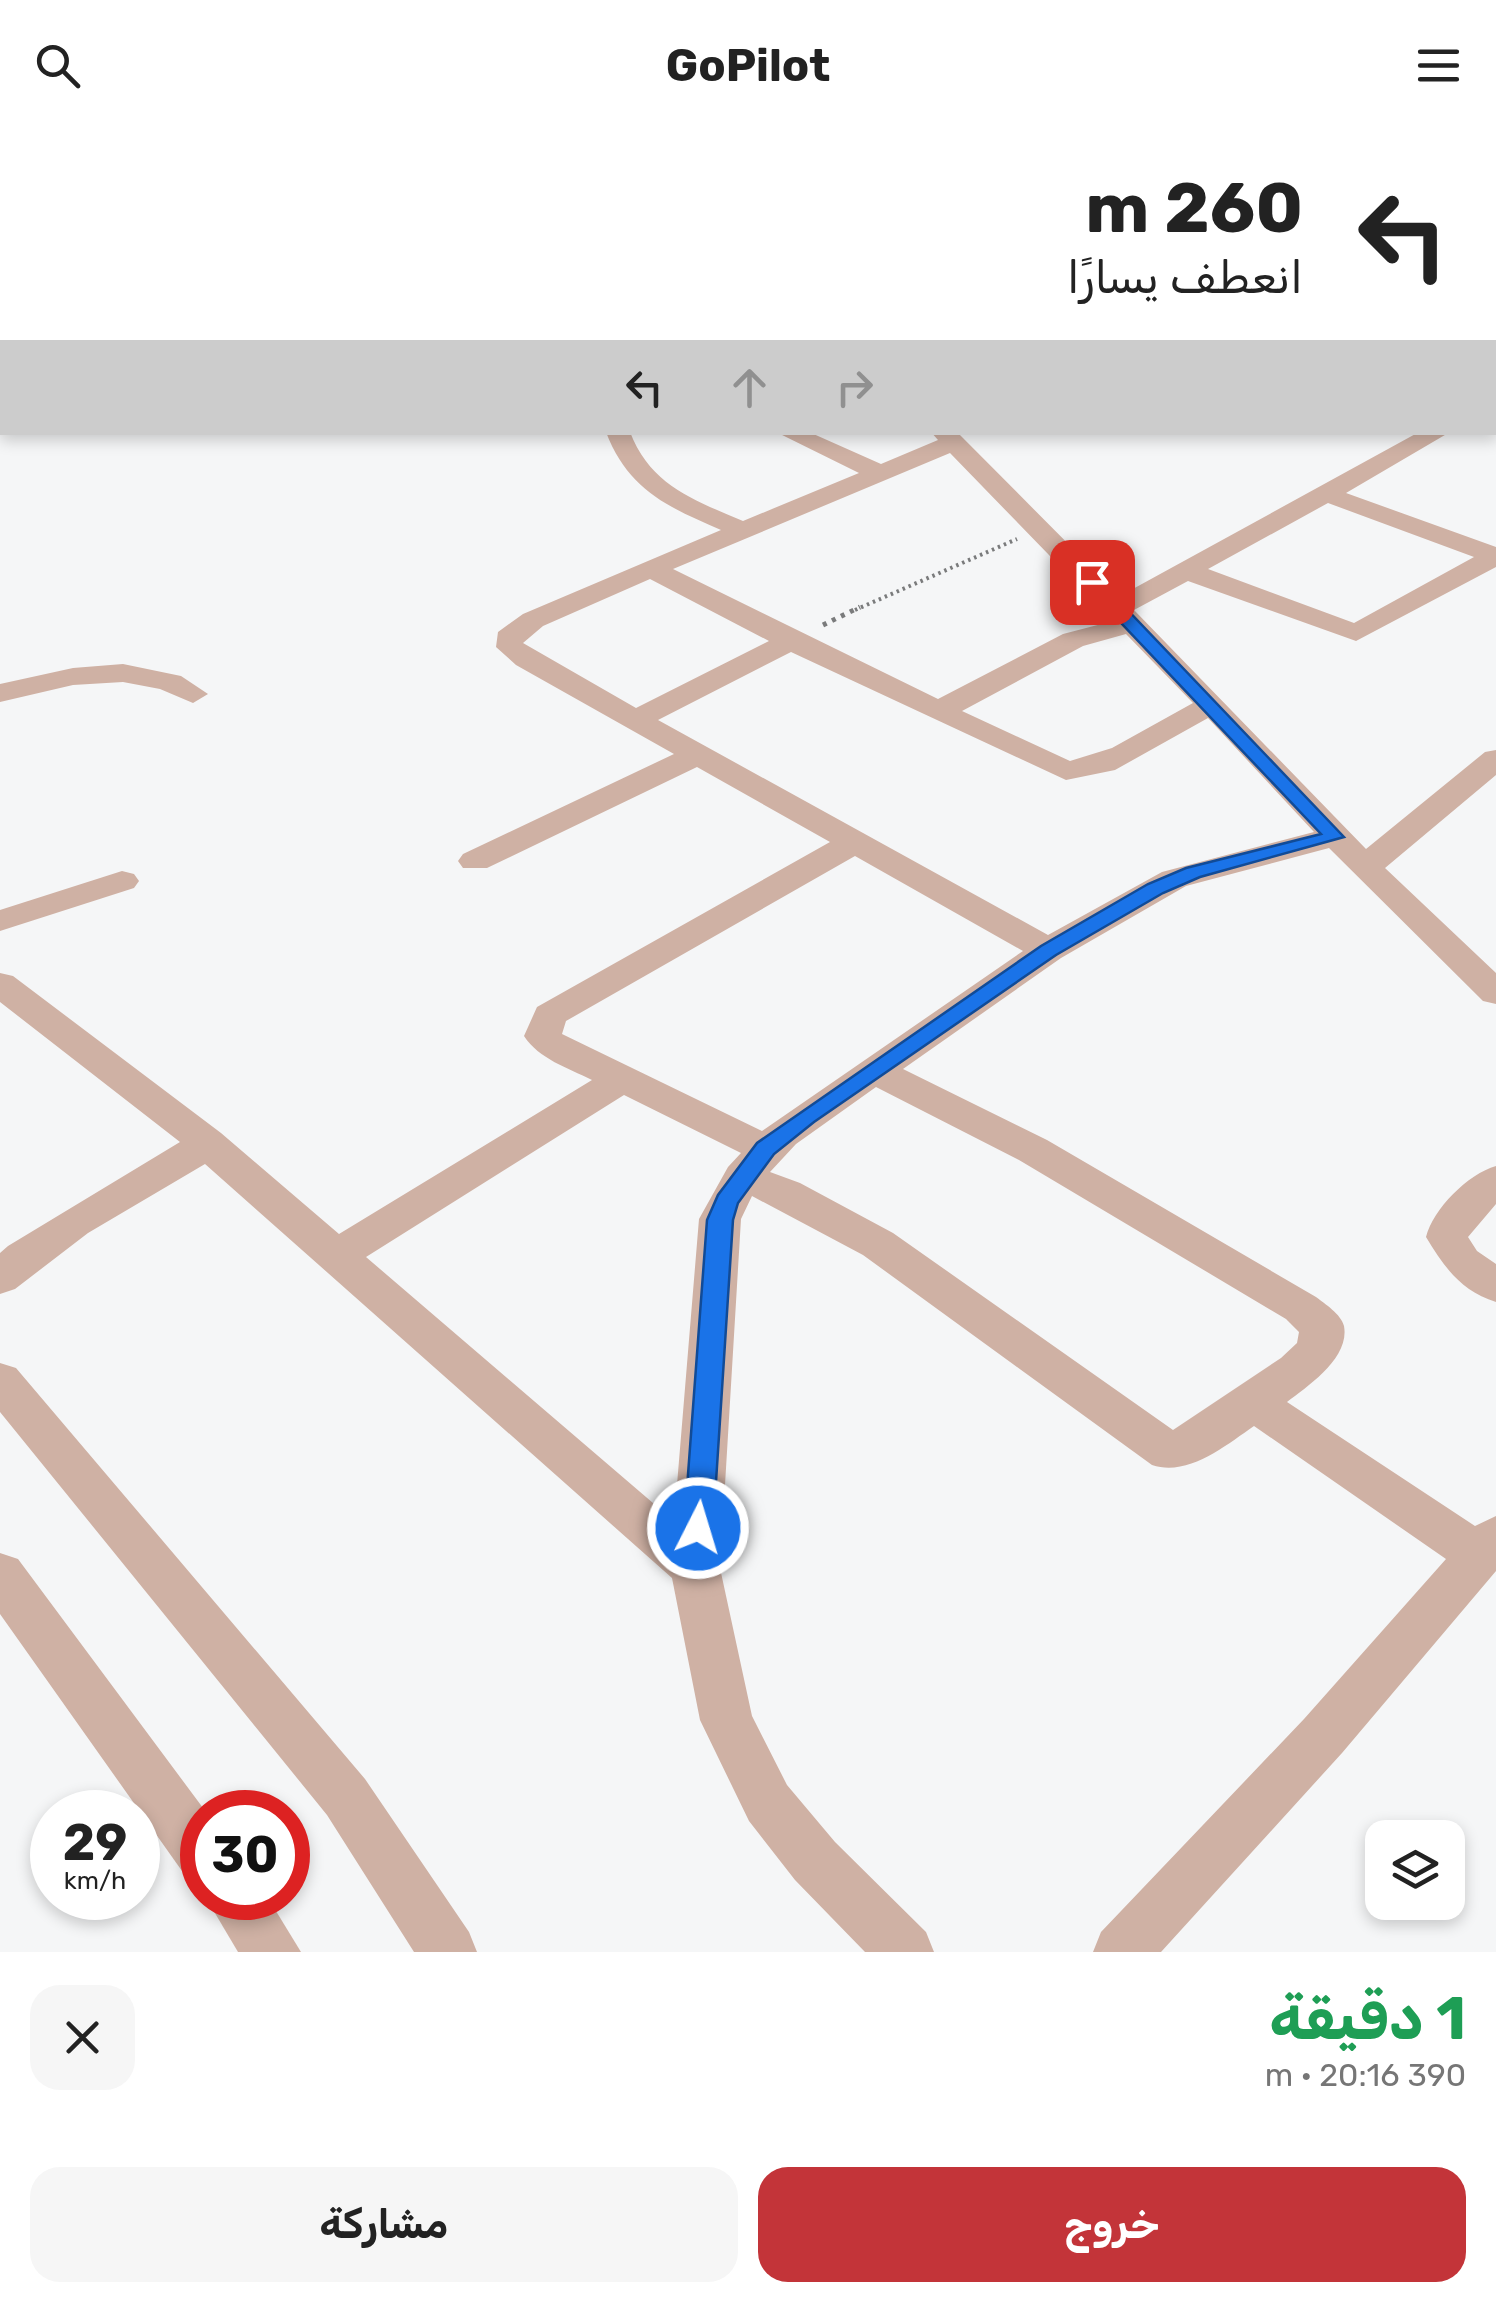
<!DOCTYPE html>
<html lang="ar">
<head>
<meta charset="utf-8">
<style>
  :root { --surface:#fff; --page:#f6f6f6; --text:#222; --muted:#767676; --accent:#c33439 }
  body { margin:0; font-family:Rubik,"Noto Naskh Arabic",sans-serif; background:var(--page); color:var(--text); direction:rtl; height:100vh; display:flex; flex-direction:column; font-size:38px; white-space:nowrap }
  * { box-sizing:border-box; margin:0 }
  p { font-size:32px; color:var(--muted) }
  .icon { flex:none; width:55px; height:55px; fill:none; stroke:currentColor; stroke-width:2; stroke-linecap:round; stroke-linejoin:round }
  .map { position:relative; height:1822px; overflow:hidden; direction:ltr }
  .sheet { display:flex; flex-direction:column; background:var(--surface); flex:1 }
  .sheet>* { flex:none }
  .banner { position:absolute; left:0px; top:0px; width:1498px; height:305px; box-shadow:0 5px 15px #0003; direction:rtl; background:#fff; color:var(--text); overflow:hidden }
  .controls { position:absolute; left:1365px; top:1690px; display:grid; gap:20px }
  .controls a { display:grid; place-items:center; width:100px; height:100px; border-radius:20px; background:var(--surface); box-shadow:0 5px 15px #0003; font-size:50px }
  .speed { position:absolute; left:30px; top:1660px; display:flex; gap:20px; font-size:50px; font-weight:700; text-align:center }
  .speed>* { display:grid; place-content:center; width:130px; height:130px; border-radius:50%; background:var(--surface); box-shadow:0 5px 15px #0003; line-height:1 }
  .speed small { font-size:25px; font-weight:400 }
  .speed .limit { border:15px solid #d22; background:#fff; color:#111 }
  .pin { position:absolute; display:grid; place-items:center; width:85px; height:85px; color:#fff; margin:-42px; border-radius:20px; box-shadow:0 5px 15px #0006 }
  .me { position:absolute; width:110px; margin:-55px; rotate:5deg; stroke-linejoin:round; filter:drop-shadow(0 0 8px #0008) }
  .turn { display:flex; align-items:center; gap:35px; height:210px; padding:0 30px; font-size:45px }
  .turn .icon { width:130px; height:130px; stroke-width:2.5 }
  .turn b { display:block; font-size:70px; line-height:85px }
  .lanes { display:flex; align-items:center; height:95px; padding:0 30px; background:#0003; justify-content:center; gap:50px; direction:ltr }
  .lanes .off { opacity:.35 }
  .round { display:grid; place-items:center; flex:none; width:105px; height:105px; border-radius:30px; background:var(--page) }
  .summary { display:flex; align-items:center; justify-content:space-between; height:170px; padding:0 30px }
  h1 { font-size:60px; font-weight:700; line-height:75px; color:#1e9e55 }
  .primary-button { display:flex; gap:20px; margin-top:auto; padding:20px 30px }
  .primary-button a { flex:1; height:115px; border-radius:30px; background:var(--accent); color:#fff; font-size:40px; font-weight:700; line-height:115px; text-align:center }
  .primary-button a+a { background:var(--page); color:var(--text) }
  header { display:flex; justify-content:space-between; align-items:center; height:130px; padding:0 30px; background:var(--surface); font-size:45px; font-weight:700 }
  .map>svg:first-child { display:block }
</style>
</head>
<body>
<header><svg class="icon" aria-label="menu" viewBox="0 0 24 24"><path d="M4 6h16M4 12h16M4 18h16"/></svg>GoPilot<svg class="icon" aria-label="search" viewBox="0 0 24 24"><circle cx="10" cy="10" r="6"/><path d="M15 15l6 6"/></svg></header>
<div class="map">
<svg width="1496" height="1822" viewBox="0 0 1496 1822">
  <rect width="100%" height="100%" fill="#f5f6f7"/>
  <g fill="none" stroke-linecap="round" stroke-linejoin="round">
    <!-- path-far1 -->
    <path stroke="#7a7b7c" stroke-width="4" stroke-dasharray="2.5 4" stroke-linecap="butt" d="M855 480 1017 409"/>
    <!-- path -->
    <path stroke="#7a7b7c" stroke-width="5" stroke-dasharray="4 6" stroke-linecap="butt" d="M823 495 860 477"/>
    <!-- minor -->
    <g fill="#cfb1a4" fill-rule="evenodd">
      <path d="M292 0H314L316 2H293Z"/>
      <path d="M466 0H489L491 2H467Z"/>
      <path d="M638 0H656L658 2H639Z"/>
      <path d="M0 65 2 66V77H0Z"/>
      <path d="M1495 202 1496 203V217L1495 216Z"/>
      <rect x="1495" y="266" width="1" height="14"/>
      <path d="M606 302H630C651 356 694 370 743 391L859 343 776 302H809L881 334 938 310 931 302H957L1120 466 1419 302H1450L1346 363 1496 417V437L1356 511 1188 451 1134 480 1366 719 1485 622 1496 620V645L1385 738 1496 843V874L1483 871 1329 718 1186 756 1061 828 903 939 1047 1010 1316 1167C1325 1174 1341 1184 1344 1196 1350 1228 1308 1256 1287 1272L1475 1396 1496 1386V1441L1342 1623 1161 1822H1093L1101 1802 1304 1589 1446 1429 1254 1296C1225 1316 1188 1347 1152 1335L863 1125 752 1066 741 1089 720 1438 752 1586 787 1655 835 1712 926 1802 934 1822H865L795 1750 749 1691 700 1590 672 1448 205 1034 88 1103 15 1159 0 1164V1123L8 1116 180 1012 0 872V843L13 846 221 1003 339 1104 592 950C568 938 539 929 524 906L537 877 830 712 697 637 487 738H463L458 731 463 724 674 624 516 535 496 517 498 502 523 484 721 400C668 377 628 360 606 302ZM950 323 1113 491 1063 504 938 569 673 439ZM1328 373 1474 427 1354 493 1208 439ZM650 449 769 511 636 578 523 513 543 496ZM1126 504 1193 573 1112 618 1070 631 962 581 1083 516ZM791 522 1066 650 1115 640 1208 588 1314 702 1162 742 1048 805 658 590ZM855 726 1023 821 762 1001 562 904 566 891ZM876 957 1019 1030 1286 1189 1299 1202 1297 1213 1281 1228 1173 1300 893 1103 800 1053 770 1042 796 1014ZM624 965 741 1023 728 1037 699 1089 674 1391 366 1127Z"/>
      <path d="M123 534 181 546 208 564 193 573 160 559 123 552 73 555 0 572V554L73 538Z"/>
      <path d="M122 741 134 744 139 751 134 758 0 801V780Z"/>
      <path d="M1496 1036V1074L1468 1107 1477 1121 1496 1134V1172C1461 1161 1444 1137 1426 1107 1433 1079 1468 1044 1496 1036Z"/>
      <path d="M0 1233 16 1238 365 1649 469 1802 477 1822H414L327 1685 0 1282Z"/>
      <path d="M0 1423 18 1429 206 1682H202V1748L182 1741 0 1484Z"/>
      <path d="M206 1768H268L301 1822H238Z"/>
    </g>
  </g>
  <!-- route -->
  <path fill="#1a73e8" stroke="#114b97" stroke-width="2.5" d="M1086 449H1098L1344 707 1200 747 1163 763 1056 825 814 992 774 1024 738 1073 733 1090 713 1398 709 1407 698 1410 688 1407 684 1398 707 1090 718 1065 757 1013 1041 816 1148 754 1186 738 1321 704 1086 456Z"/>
</svg>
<div class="controls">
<a><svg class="icon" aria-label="layers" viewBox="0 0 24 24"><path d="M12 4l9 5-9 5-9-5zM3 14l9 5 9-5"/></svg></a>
</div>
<div class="speed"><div>29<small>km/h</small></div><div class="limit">30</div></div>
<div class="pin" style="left:1092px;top:452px;background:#d93025"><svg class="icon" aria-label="arrive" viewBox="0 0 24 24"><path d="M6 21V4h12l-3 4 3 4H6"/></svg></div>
<svg class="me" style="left:698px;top:1398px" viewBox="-20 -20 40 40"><circle r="17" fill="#1a73e8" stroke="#fff" stroke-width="3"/><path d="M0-11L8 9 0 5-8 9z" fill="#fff"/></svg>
<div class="banner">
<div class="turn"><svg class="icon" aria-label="left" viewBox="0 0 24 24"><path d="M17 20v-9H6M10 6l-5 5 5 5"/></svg><div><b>260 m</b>انعطف يسارًا</div></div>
<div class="lanes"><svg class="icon" aria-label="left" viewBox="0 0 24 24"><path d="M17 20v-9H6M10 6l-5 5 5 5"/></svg><svg class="icon off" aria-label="ahead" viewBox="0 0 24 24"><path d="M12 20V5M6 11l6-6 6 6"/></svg><svg class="icon off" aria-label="right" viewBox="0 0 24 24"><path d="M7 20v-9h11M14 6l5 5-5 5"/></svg></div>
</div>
</div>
<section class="sheet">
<div class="summary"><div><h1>1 دقيقة</h1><p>390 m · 20:16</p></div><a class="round"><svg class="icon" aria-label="close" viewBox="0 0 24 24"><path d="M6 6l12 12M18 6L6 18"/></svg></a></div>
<div class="primary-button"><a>خروج</a><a>مشاركة</a></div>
</section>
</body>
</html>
